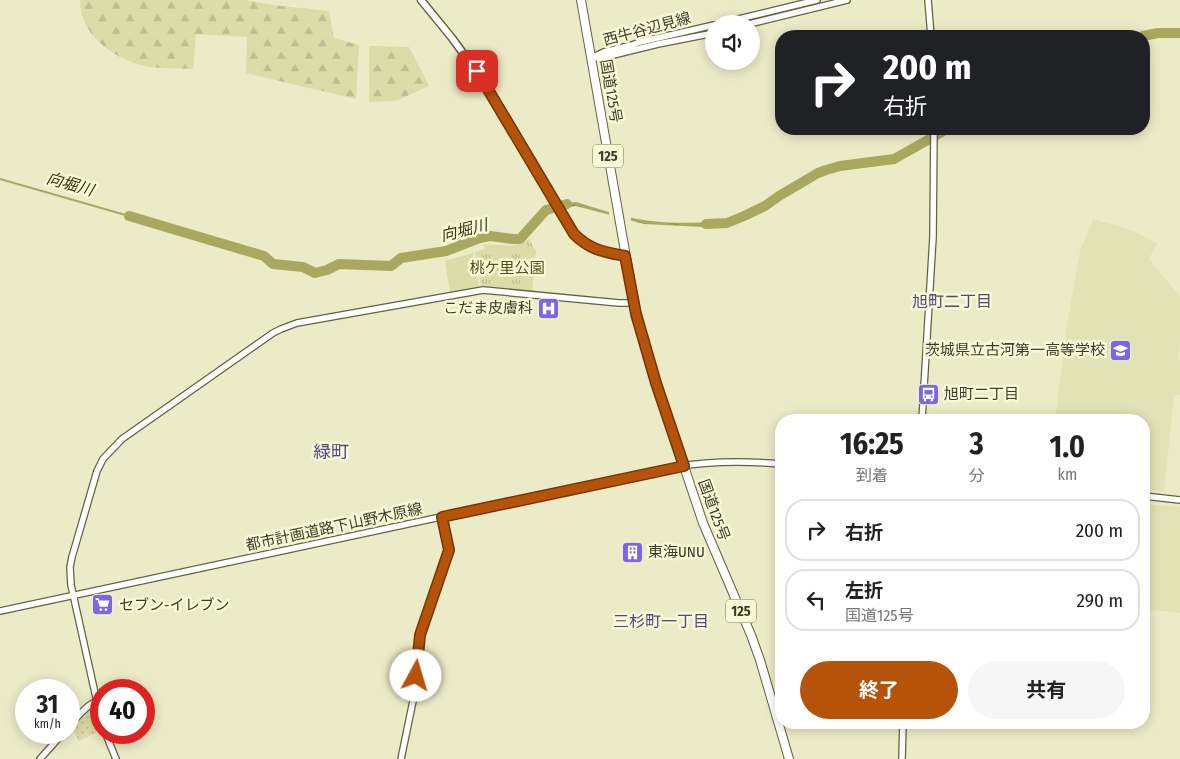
<!DOCTYPE html>
<html lang="ja">
<head>
<meta charset="utf-8">
<style>
  :root { --surface:#fff; --page:#f6f6f6; --text:#222; --muted:#767676; --line:#e0e0e0; --accent:#b45309 }
  body { margin:0; font-family:"Fira Sans Condensed","Noto Sans JP",sans-serif; background:var(--page); color:var(--text); height:100vh; display:flex; flex-direction:column; font-size:19px; white-space:nowrap }
  * { box-sizing:border-box; margin:0 }
  p { font-size:16px; color:var(--muted) }
  .icon { flex:none; width:28px; height:28px; fill:none; stroke:currentColor; stroke-width:2; stroke-linecap:round; stroke-linejoin:round }
  .map { position:relative; flex:1; overflow:hidden }
  .details { position:absolute; left:775px; top:414px; width:375px; height:315px; display:flex; flex-direction:column; background:var(--surface); border-radius:20px; box-shadow:0 2px 12px #0003 }
  .details>* { flex:none }
  .top-card { position:absolute; left:775px; top:30px; width:375px; height:105px; border-radius:20px; box-shadow:0 2px 12px #0003; background:#202124; color:#fff; overflow:hidden }
  .fabs { position:absolute; left:705px; top:15px; display:grid; gap:10px }
  .fabs a { display:grid; place-items:center; width:55px; height:55px; border-radius:50%; background:var(--surface); box-shadow:0 2px 12px #0003; font-size:25px }
  .speed { position:absolute; left:15px; top:679px; display:flex; gap:10px; font-size:25px; font-weight:700; text-align:center }
  .speed>* { display:grid; place-content:center; width:65px; height:65px; border-radius:50%; background:var(--surface); box-shadow:0 2px 12px #0003; line-height:1 }
  .speed small { font-size:12px; font-weight:400 }
  .speed .limit { border:8px solid #d22; background:#fff; color:#111 }
  .pin { position:absolute; display:grid; place-items:center; width:42px; height:42px; color:#fff; margin:-21px; border-radius:10px; box-shadow:0 2px 8px #0006 }
  .me { position:absolute; width:55px; margin:-28px; rotate:6deg; stroke-linejoin:round; filter:drop-shadow(0 0 4px #0008) }
  .turn { display:flex; align-items:center; gap:18px; height:105px; padding:0 25px; font-size:22px }
  .turn .icon { width:65px; height:65px; stroke-width:2.5 }
  .turn b { display:block; font-size:35px; line-height:42px }
  .eta { display:flex; justify-content:space-evenly; align-items:center; height:85px; text-align:center }
  .eta b { font-size:30px; font-weight:700; line-height:35px }
  .primary-button { display:flex; gap:10px; margin-top:auto; padding:10px 25px }
  .primary-button a { flex:1; height:58px; border-radius:30px; background:var(--accent); color:#fff; font-size:20px; font-weight:700; line-height:58px; text-align:center }
  .primary-button a+a { background:var(--page); color:var(--text) }
  ul { padding:0; list-style:none }
  li { display:flex; align-items:center; gap:15px; height:62px; margin:0 10px 8px; padding:0 15px; border:2px solid var(--line); border-radius:20px }
  li div { flex:1 }
  li b { display:block; font-size:19px }
  li em { font-style:normal }
  .map>svg:first-child { display:block }
</style>
</head>
<body>
<div class="map">
<svg width="1180" height="759" viewBox="0 0 1180 759">
  <defs>
    <pattern id="grass-dots" width="8" height="8" patternUnits="userSpaceOnUse" patternTransform="scale(1.25)"><rect width="8" height="8" fill="#dcdca8"/><path d="M2 2h.1M6 6h.1" fill="none" stroke="#bebe91" stroke-width="1.8" stroke-linecap="round"/></pattern>
    <pattern id="forest-firs" width="22" height="20" patternUnits="userSpaceOnUse" patternTransform="scale(1.25)"><rect width="22" height="20" fill="#dcdca8"/><path d="M5 1l3.5 6h-7zM16 11l3.5 6h-7z" fill="#bebe91"/></pattern>
    <pattern id="park-tufts" width="24" height="20" patternUnits="userSpaceOnUse" patternTransform="scale(1.25)"><rect width="24" height="20" fill="#dcdca8"/><path d="M3 7l-1-3M5 7V3M7 7l1-3M15 17l-1-3M17 17v-4M19 17l1-3" fill="none" stroke="#bebe91"/></pattern>
    <pattern id="water-ripples" width="26" height="14" patternUnits="userSpaceOnUse" patternTransform="scale(1.25)"><rect width="26" height="14" fill="#a8a85f"/><path d="M2 4q2-2 4 0t4 0M15 11q2-2 4 0t4 0" fill="none" stroke="#8a8a4f"/></pattern>
  </defs>
  <rect width="100%" height="100%" fill="#ebebc7"/>
  <!-- built -->
  <g fill="#e1e2b6">
    <path d="M1093 219 1134 231 1157 243 1149 259 1180 297V341L1178 360H1180V395H1174L1164 491 1144 489V420H1055L1067 325 1080 251Z"/>
    <path d="M1144 504 1180 507V613L1144 609Z"/>
  </g>
  <!-- grass -->
  <path fill="url(#grass-dots)" d="M94 708 99 731 79 741 73 730 87 711Z"/>
  <!-- forest -->
  <g fill="url(#forest-firs)">
    <path d="M80 0H246L273 5 329 11 334 38 359 45 356 99 246 73 247 37 196 34 193 69C179 68 164 69 150 67 123 63 90 43 82 15 81 10 80 5 80 0Z"/>
    <path d="M369 46 409 47 429 86 398 100 392 101 369 102Z"/>
  </g>
  <!-- park -->
  <path fill="url(#park-tufts)" d="M529 239 536 251 532 293 481 288 475 252 485 249 483 244C499 245 516 249 529 239Z"/>
  <!-- pitch -->
  <path fill="#dcdca8" d="M473 253 479 287 450 293 445 261Z"/>
  <!-- water -->
  <path fill="url(#water-ripples)" d="M576 202C596 208 617 215 637 219 663 224 692 223 719 222L720 226 703 227 644 224 576 206 555 209 554 206 565 203Z"/>
  <!-- pier -->
  <path fill="#ebebc7" d="M609 208 631 215V224L609 217Z"/>
  <g fill="none" stroke-linecap="round" stroke-linejoin="round">
    <!-- stream -->
    <path stroke="#a8a85f" stroke-width="2" d="M0 179 129 216"/>
    <!-- river -->
    <g stroke="#a8a85f" stroke-width="10">
      <path d="M1143 36 1158 33H1180"/>
      <path d="M129 216 264 256 273 264 303 267 315 273 327 270 339 264 391 266 401 258 446 251 477 239 490 236 513 239H520L546 210 567 204"/>
      <path d="M706 224 727 223 744 216 765 206 779 196 818 173 826 170 840 166 894 159 919 145 947 129"/>
    </g>
    <defs>
      <g id="tertiary">
        <path d="M928 0 931 36"/>
        <path d="M718 24 817 0"/>
        <path d="M749 24 847 0"/>
        <path d="M591 58 604 52 632 45 640 42 714 25"/>
        <path d="M594 58 605 57 658 44 714 33"/>
        <path d="M922 420 933 237 934 129"/>
        <path d="M1144 496 1180 500"/>
        <path d="M0 611 675 467C710 461 746 461 781 464"/>
        <path d="M101 720 71 585 70 567 72 557 97 471 103 459 122 439 273 333 281 329 297 323 483 290 619 303H634"/>
        <path d="M69 727C77 717 85 707 96 701"/>
        <path d="M105 732 116 759"/>
        <path d="M40 759 64 732"/>
        <path d="M401 759 413 701 420 635 449 550 442 517"/>
        <path d="M902 759 903 722"/>
      </g>
      <path id="secondary" d="M421 0 452 38 484 82 574 234C590 250 604 252 625 256"/>
      <path id="trunk" d="M581 0 636 314 656 383 703 523 751 635 760 660 789 759"/>
    </defs>
    <!-- tertiary casing -->
    <use href="#tertiary" stroke="#626242" stroke-width="8"/>
    <!-- secondary casing -->
    <use href="#secondary" stroke="#626242" stroke-width="9"/>
    <!-- trunk casing -->
    <use href="#trunk" stroke="#626242" stroke-width="10"/>
    <!-- tertiary -->
    <use href="#tertiary" stroke="#fff" stroke-width="5.5"/>
    <!-- secondary -->
    <use href="#secondary" stroke="#fff" stroke-width="6"/>
    <!-- trunk -->
    <use href="#trunk" stroke="#fff" stroke-width="8"/>
  </g>
  <g fill="none" stroke-linecap="round" stroke-linejoin="round">
    <defs>
      <path id="route" d="M416 676 420 635 449 550 442 517 684 466 656 383 636 314 625 256C604 252 590 250 574 234L477 71"/>
    </defs>
    <!-- route casing -->
    <use href="#route" stroke="#753606" stroke-width="12"/>
    <!-- route -->
    <use href="#route" stroke="#b45309" stroke-width="9"/>
  </g>
  <!-- icons -->
  <defs>
    <symbol id="hospital-square" viewBox="-11 -11 22 22"><rect x="-9" y="-9" width="18" height="18" rx="4" fill="#7d66e1" stroke="#f8f9d4"/><path d="M-5-5h3v3.5h4V-5h3V5h-3V1.5h-4V5h-3Z" fill="#fff"/></symbol>
    <symbol id="school-square" viewBox="-11 -11 22 22"><rect x="-9" y="-9" width="18" height="18" rx="4" fill="#7d66e1" stroke="#f8f9d4"/><path d="M0-5L7-2L0 1L-7-2ZM-4 1L0 2.5L4 1V4Q0 6-4 4Z" fill="#fff"/></symbol>
    <symbol id="bus-square" viewBox="-11 -11 22 22"><rect x="-9" y="-9" width="18" height="18" rx="4" fill="#7d66e1" stroke="#f8f9d4"/><path d="M-5-6H5V4H4V6H2V4H-2V6H-4V4H-5ZM-3.5-4V0h7V-4ZM-3.5 1.2v1.5H-2V1.2ZM2 1.2v1.5H3.5V1.2Z" fill="#fff"/></symbol>
    <symbol id="building-square" viewBox="-11 -11 22 22"><rect x="-9" y="-9" width="18" height="18" rx="4" fill="#7d66e1" stroke="#f8f9d4"/><path d="M-4-6H4V6H1V3H-1V6H-4ZM-2.5-4.3h1.7v1.8h-1.7ZM.8-4.3h1.7v1.8H.8ZM-2.5-1h1.7V.8h-1.7ZM.8-1h1.7V.8H.8Z" fill="#fff"/></symbol>
    <symbol id="supermarket-square" viewBox="-11 -11 22 22"><rect x="-9" y="-9" width="18" height="18" rx="4" fill="#7d66e1" stroke="#f8f9d4"/><path d="M-6-5.5h2.5l.6 2H6L4.5 2H-2.5L-4.4-4H-6ZM-1.5 3.2a1.3 1.3 0 1 0 .1 0ZM3 3.2a1.3 1.3 0 1 0 .1 0Z" fill="#fff"/></symbol>
  </defs>
  <g fill-rule="evenodd">
    <use href="#hospital-square" x="536" y="296" width="25" height="25"/>
    <use href="#school-square" x="1108" y="338" width="25" height="25"/>
    <use href="#bus-square" x="916" y="382" width="25" height="25"/>
    <use href="#building-square" x="620" y="540" width="25" height="25"/>
    <use href="#supermarket-square" x="90" y="592" width="25" height="25"/>
  </g>
  <g text-anchor="middle" dominant-baseline="central" stroke-width="5" stroke-linejoin="round" paint-order="stroke">
    <!-- shield labels -->
    <g fill="#f8f9d4" stroke="#74745f" stroke-width="1">
      <rect x="593" y="144.5" width="30" height="23" rx="4"/>
      <rect x="726" y="599.5" width="30" height="23" rx="4"/>
    </g>
    <g font-size="14" font-weight="bold" fill="#3b3b2d">
      <text x="608" y="156">125</text>
      <text x="741" y="611">125</text>
    </g>
    <!-- street labels -->
    <g font-size="15" fill="#3b3b2d" stroke="#f8f9d4">
      <text transform="translate(647 29) rotate(-15)">西牛谷辺見線</text>
      <text transform="translate(611 91) rotate(80)">国道125号</text>
      <text transform="translate(714 510) rotate(70)">国道125号</text>
      <text transform="translate(334 527) rotate(-12)">都市計画道路下山野木原線</text>
    </g>
    <!-- park labels -->
    <g font-size="15" fill="#51501a" stroke="#f8f9d4">
      <text x="507" y="268">桃ケ里公園</text>
    </g>
    <!-- poi labels -->
    <g font-size="15" fill="#3b3b2d" stroke="#f8f9d4" text-anchor="start">
      <text x="533" y="308" text-anchor="end">こだま皮膚科</text>
      <text x="1105" y="350" text-anchor="end">茨城県立古河第一高等学校</text>
      <text x="944" y="394">旭町二丁目</text>
      <text x="648" y="552">東海UNU</text>
      <text x="119" y="605">セブン-イレブン</text>
    </g>
    <!-- water labels -->
    <g font-size="16" font-style="italic" fill="#363515" stroke="#f8f9d4">
      <text transform="translate(70 184) rotate(16)">向堀川</text>
      <text transform="translate(464 230) rotate(-14)">向堀川</text>
    </g>
    <!-- neighbourhood labels -->
    <g font-size="16" fill="#504786" stroke="#f8f9d4">
      <text x="952" y="301">旭町二丁目</text>
      <text x="661" y="621">三杉町一丁目</text>
    </g>
    <!-- quarter labels -->
    <g font-size="18" fill="#504786" stroke="#f8f9d4">
      <text x="331" y="452">緑町</text>
    </g>
  </g>
</svg>
<div class="fabs">
<a><svg class="icon" aria-label="sound" viewBox="0 0 24 24"><path d="M4 9h4l5-4v14l-5-4H4zM17 9q2 3 0 6"/></svg></a>
</div>
<div class="speed"><div>31<small>km/h</small></div><div class="limit">40</div></div>
<div class="pin" style="left:477px;top:71px;background:#d93025"><svg class="icon" aria-label="arrive" viewBox="0 0 24 24"><path d="M6 21V4h12l-3 4 3 4H6"/></svg></div>
<svg class="me" style="left:416px;top:676px" viewBox="-20 -20 40 40"><circle r="19" fill="#fff"/><path d="M0-13L10 11 0 6-10 11z" fill="#b45309"/></svg>
<div class="top-card">
<div class="turn"><svg class="icon" aria-label="right" viewBox="0 0 24 24"><path d="M7 20v-9h11M14 6l5 5-5 5"/></svg><div><b>200 m</b>右折</div></div>
</div>
<section class="details">
<div class="eta">
<div><b>16:25</b><p>到着</p></div>
<div><b>3</b><p>分</p></div>
<div><b>1.0</b><p>km</p></div>
</div>
<ul>
<li><svg class="icon" aria-label="right" viewBox="0 0 24 24"><path d="M7 20v-9h11M14 6l5 5-5 5"/></svg><div><b>右折</b></div><em>200 m</em></li>
<li><svg class="icon" aria-label="left" viewBox="0 0 24 24"><path d="M17 20v-9H6M10 6l-5 5 5 5"/></svg><div><b>左折</b><p>国道125号</p></div><em>290 m</em></li>
</ul>
<div class="primary-button"><a>終了</a><a>共有</a></div>
</section>
</div>
</body>
</html>
